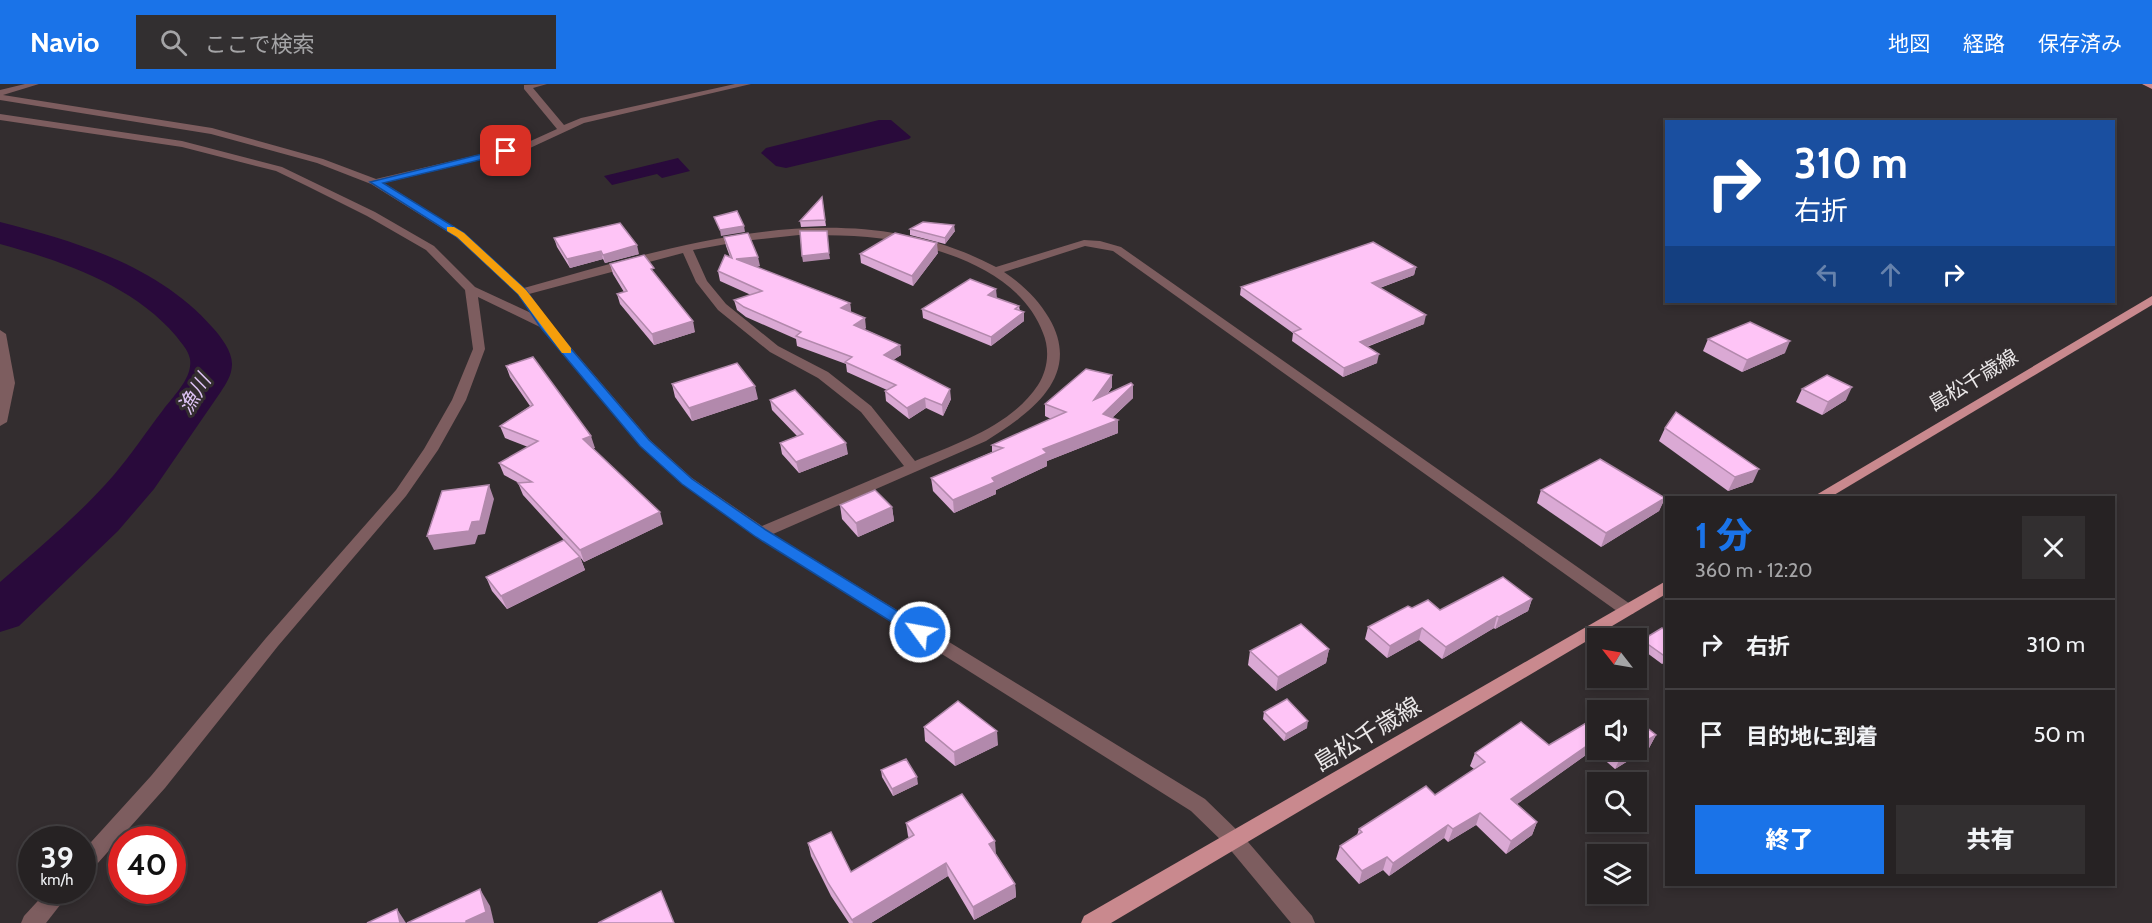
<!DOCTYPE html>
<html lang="ja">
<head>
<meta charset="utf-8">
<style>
  :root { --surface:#262223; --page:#322f30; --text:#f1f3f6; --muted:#a4a4a6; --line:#423f41; --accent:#1a73e8 }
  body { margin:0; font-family:Cabin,"Noto Sans JP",sans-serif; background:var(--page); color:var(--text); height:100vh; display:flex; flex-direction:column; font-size:22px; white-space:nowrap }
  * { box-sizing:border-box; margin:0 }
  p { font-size:20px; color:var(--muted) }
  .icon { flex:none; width:33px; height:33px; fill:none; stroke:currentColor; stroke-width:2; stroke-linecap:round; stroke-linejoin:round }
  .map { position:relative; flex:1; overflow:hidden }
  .details { position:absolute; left:1665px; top:412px; width:450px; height:390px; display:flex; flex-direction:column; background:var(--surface); border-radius:0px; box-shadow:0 3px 9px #0003,0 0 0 2px var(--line) }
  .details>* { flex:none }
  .banner { position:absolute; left:1665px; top:36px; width:450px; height:183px; border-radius:0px; box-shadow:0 3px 9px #0003,0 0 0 2px var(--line); background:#1a4fa0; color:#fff; overflow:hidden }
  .needle { width:39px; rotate:301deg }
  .controls { position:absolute; left:1587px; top:544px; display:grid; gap:12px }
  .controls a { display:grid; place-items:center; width:60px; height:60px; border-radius:0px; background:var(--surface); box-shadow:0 3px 9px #0003,0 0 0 2px var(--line); font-size:30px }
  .speed { position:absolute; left:18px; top:742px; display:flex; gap:12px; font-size:30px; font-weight:700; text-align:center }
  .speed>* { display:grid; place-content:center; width:78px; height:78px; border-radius:50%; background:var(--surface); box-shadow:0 3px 9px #0003,0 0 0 2px var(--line); line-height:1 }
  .speed small { font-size:15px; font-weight:400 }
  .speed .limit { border:9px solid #d22; background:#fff; color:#111 }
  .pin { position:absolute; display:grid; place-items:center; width:51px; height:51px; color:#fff; margin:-26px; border-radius:12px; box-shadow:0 3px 9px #0006 }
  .me { position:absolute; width:66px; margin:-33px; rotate:302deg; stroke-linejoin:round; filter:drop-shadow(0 0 4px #0008) }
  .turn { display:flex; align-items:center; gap:21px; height:126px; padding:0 30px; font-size:27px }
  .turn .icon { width:78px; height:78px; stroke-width:2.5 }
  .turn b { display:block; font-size:42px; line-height:51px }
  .lanes { display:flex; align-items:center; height:57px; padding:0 30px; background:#0003; justify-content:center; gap:30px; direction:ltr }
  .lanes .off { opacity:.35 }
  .round { display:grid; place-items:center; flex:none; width:63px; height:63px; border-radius:0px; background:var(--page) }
  .summary { display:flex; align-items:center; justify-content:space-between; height:102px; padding:0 30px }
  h1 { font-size:36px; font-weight:800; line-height:45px; color:var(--accent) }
  .action { display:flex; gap:12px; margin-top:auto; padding:12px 30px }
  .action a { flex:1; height:69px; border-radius:0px; background:var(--accent); color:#fff; font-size:24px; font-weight:800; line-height:69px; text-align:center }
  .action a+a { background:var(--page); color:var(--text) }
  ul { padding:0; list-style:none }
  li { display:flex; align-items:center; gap:18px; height:90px; padding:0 30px; border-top:2px solid var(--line) }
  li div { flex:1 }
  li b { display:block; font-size:22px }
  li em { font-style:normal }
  header { display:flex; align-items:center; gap:36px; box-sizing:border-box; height:84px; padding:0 30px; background:var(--accent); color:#fff }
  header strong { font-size:28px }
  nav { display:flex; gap:33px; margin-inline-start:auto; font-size:21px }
  .search { width:420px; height:54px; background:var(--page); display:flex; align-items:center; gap:15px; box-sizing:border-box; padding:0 21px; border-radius:0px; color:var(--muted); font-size:22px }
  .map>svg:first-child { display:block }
</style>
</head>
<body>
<header>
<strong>Navio</strong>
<div class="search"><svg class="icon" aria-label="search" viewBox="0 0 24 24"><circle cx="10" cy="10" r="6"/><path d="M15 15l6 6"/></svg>ここで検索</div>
<nav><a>地図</a><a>経路</a><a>保存済み</a></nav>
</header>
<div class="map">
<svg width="2152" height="839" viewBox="0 0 2152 839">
  <rect width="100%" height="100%" fill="#332d2f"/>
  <!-- water -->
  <g fill="#290a3b">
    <path d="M879 36H891L911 53 909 55 786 84 776 82 761 69 766 64Z"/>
    <path d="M678 74 690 87 662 94 657 90 612 101 604 92Z"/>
  </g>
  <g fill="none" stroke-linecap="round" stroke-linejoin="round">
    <!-- river -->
    <path fill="#290a3b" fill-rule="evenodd" d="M0 138C78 158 159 182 213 244 221 253 232 267 232 280 232 291 226 300 220 309L154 405 118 447 19 542 0 548V498C39 464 79 431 113 392 131 371 146 348 163 326 173 312 193 294 190 275 188 265 181 259 176 252 133 201 62 177 0 160Z"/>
    <!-- minor -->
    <g fill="#7d5d5f" fill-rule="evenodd">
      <path d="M25 0H39L3 11 212 44 323 75 376 95 524 60 557 45 524 5V1L547 0 533 4 564 41 581 34 735 0H751L584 39 530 64 384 99 464 149 524 204C674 162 847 104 996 183L1084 156 1100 157 1121 163 1633 522 1635 526 1633 530H1621L1113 167 1085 162 1004 188C1022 200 1038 215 1049 234 1083 292 1031 329 986 357L773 450 1205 715 1242 751 1312 832 1315 839H1291L1228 763 1191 727 756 453 682 400 640 362 540 243 478 213 485 265 466 316 438 366 406 412 278 562 165 704 89 789 82 792V768L151 692 266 554 396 406 424 365 452 316 473 265 465 206 426 166 367 132 307 102 276 87 182 63 0 36V30L182 57 282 83 375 128 434 162 475 203 531 229 518 210 456 153 371 100 317 79 211 50 0 16V6ZM799 151C836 151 872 151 908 159 960 170 1023 195 1043 249 1050 266 1048 285 1038 301 1011 342 958 359 915 377L871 322 828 288 778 262 726 220 707 197 693 166 743 157ZM683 169 696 198 718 226 770 268 818 294 861 328 904 382 762 442 692 394 650 356 549 238 529 210Z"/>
      <path d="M0 246 6 250 15 299 7 338 0 342Z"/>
      <path d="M47 807H71L46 839H21L24 832Z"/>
    </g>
    <!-- major -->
    <g fill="#c9898e" fill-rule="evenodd">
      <path d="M2142 0H2152V5Z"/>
      <path d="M2152 212V221L1829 414H1811Z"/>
      <path d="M1666 497V510L1111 839H1081L1084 832Z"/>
    </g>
  </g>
  <!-- wall -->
  <g fill="#daa9d4">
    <path d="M822 113 826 142 801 143 800 137Z"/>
    <path d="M910 145 955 147 945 160 910 151Z"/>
    <path d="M724 153 760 182 756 183 850 219 851 228 866 244 864 245 900 261 901 271 893 276 951 315 943 332 926 324 909 335 886 317 885 307 887 306 847 288 846 280 797 262 796 255 746 233 737 226 734 216 751 211 720 197 718 187 730 173 726 162Z"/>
    <path d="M554 154 639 170 605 179 603 175 570 184 557 163Z"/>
    <path d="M938 169 913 202 861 179 860 170Z"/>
    <path d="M610 180 656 191 695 248 654 261 620 220 617 210 624 208 613 190Z"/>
    <path d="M1416 183 1414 191 1380 204 1424 240 1367 263 1377 279 1343 293 1292 257 1293 249 1240 211 1241 203Z"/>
    <path d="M997 214 1019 222 1020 227 1024 237 991 262 923 234 922 225Z"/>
    <path d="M1708 255 1785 269 1742 288 1703 267Z"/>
    <path d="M506 282 595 364H593L663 440 584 478 580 473 585 486 507 525 492 507 486 493 564 456 523 411 518 399H519L504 391 499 379 528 363 505 354 500 342 530 322 510 293Z"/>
    <path d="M1112 291V303L1108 309 1133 301V314L1112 334 1118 349 1047 377V382L996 406V410L954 429 933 407 931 394 992 368V361L1051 335 1045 332V320Z"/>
    <path d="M672 300 758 315 692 337 675 313Z"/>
    <path d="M1802 305 1846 316 1822 331 1796 318Z"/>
    <path d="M770 316 848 370 799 389 782 370 780 359 797 352 772 326Z"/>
    <path d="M1665 344 1753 398 1728 407 1659 357Z"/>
    <path d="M1541 406 1665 414 1659 427 1601 463 1537 419Z"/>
    <path d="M840 421 892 423 894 437 858 453 842 435Z"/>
    <path d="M1532 515 1528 527 1495 545 1494 544 1442 575 1419 556 1387 574 1365 555 1368 543 1412 524 1440 526Z"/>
    <path d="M1666 547V578L1662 580 1639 563 1642 556Z"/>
    <path d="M1329 565 1326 579 1276 607 1248 581 1250 567Z"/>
    <path d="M1264 628 1307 644 1284 657 1263 635Z"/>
    <path d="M1598 632V666H1636L1656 651 1649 664 1615 685 1593 666 1517 720 1537 738 1532 751 1506 770 1476 741 1448 758 1444 754 1389 792 1383 786 1359 800 1336 775 1340 762 1357 751 1359 745 1435 711 1474 685 1470 682 1475 669 1549 661Z"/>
    <path d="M924 643 998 661 955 682 925 657Z"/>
    <path d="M881 686 918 700 893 712 882 693Z"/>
    <path d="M906 739 996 770 1015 800 1016 813 974 836 948 792 871 839H849L831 812 811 772 808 759 851 788 909 754 908 752Z"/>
  </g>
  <!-- shaded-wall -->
  <g fill="#b289ac">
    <path d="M954 141 955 147 945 160V154Z"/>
    <path d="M744 142 745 148 721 152 720 146Z"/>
    <path d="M937 159 938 169 913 202 912 192Z"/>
    <path d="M637 161 639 170 605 179 603 171Z"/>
    <path d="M601 167 603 175 570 184 567 175Z"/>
    <path d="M829 169 830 175 803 178 802 172Z"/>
    <path d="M758 173 760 182 738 185 736 175Z"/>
    <path d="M1416 183 1414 191 1371 207 1372 199Z"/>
    <path d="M996 205 997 214 988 211Z"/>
    <path d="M850 219 851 229 841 224Z"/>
    <path d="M1024 228V237L991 262V253Z"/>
    <path d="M1426 231 1424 240 1358 266 1360 258Z"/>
    <path d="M865 234 866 244 855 251 854 241Z"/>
    <path d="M693 237 695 248 654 261 652 250Z"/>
    <path d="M1790 257 1785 269 1742 288 1747 276Z"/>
    <path d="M900 261 901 271 885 281 884 271Z"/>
    <path d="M1379 270 1377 279 1343 293 1344 284Z"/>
    <path d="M1112 291V303L1093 328 1094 316Z"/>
    <path d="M1133 301V314L1103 342 1118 336V349L1047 377V382L996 406V410L954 429 953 416 1103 330Z"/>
    <path d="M755 302 758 315 692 337 689 324Z"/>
    <path d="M1852 303 1846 316 1822 331 1828 318Z"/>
    <path d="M950 305 951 315 943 332 942 321Z"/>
    <path d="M925 314 926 324 909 335 907 324Z"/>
    <path d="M591 352 595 364 587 366 583 355Z"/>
    <path d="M846 359 848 370 799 389 796 378Z"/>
    <path d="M1759 385 1753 398 1728 407 1735 393Z"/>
    <path d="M489 401 494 415 485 450 478 451 475 460 434 466 427 452 472 438Z"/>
    <path d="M1665 414 1659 427 1601 463 1606 449Z"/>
    <path d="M892 423 894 437 858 453 856 439Z"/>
    <path d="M660 428 663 440 584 478 580 466Z"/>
    <path d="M580 473 585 486 507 525 501 512Z"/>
    <path d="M1532 515 1528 527 1495 545 1499 533Z"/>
    <path d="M1497 532 1494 544 1442 575 1446 563Z"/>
    <path d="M1422 544 1419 556 1387 574 1390 562Z"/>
    <path d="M1329 565 1326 579 1276 607 1278 593Z"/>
    <path d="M1666 573V578L1662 580Z"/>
    <path d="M1308 637 1307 644 1284 657 1286 650Z"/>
    <path d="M997 647 998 661 955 682 954 668Z"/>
    <path d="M1656 651 1649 664 1615 685 1621 672 1631 666H1636V663Z"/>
    <path d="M1598 654 1593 666 1506 728 1511 715Z"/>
    <path d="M917 693 918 700 893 712 892 705Z"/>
    <path d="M1480 729 1476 741 1448 758 1453 745Z"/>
    <path d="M1537 738 1532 751 1506 770 1511 757Z"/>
    <path d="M1448 741 1444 754 1389 792 1393 779Z"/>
    <path d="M995 757 996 770 989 760Z"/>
    <path d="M1387 773 1383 786 1359 800 1362 787Z"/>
    <path d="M946 779 948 792 871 839H853L852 836Z"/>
    <path d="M1015 800 1016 813 974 836 973 823Z"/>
    <path d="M480 805 490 822 494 839H466V837Z"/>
    <path d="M397 825 406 839H400Z"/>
  </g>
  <!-- building -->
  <g fill="#fec4f6" stroke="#b289ac" stroke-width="1.5">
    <path d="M822 113 825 136 800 137Z"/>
    <path d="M737 127 744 142 720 146 714 133Z"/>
    <path d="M923 138 954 141 945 154 910 145Z"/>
    <path d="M620 139 637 161 603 171 601 167 567 175 554 154Z"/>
    <path d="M800 147H827L829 169 802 172Z"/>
    <path d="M748 149 758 173 736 175 850 219 841 224 865 234 854 241 900 261 884 271 950 305 942 321 925 314 907 324 885 307 896 301 845 278 852 273 796 252 801 248 744 223 734 216 762 207 718 187 725 171 732 174 724 153Z"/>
    <path d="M895 149 937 159 912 192 860 170Z"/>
    <path d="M1373 158 1416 183 1372 199 1426 231 1360 258 1379 270 1344 284 1293 248 1301 245 1241 203Z"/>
    <path d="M644 171 654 184 651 185 693 237 652 250 617 210 627 207 610 180Z"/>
    <path d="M970 195 996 205 988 211 1019 222 1015 225 1024 228 991 253 922 225Z"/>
    <path d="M1750 238 1790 257 1747 276 1708 255Z"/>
    <path d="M533 273 591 352 583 355 660 428 580 466 518 399 532 398 499 379 538 357 500 342 533 321 506 282Z"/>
    <path d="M737 279 755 302 689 324 672 300Z"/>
    <path d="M1086 285 1112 291 1094 316 1131 299 1133 301 1103 330 1118 336 1043 365 1047 369 992 394 995 398 953 416 931 394 1003 364 992 361 1066 328 1045 320Z"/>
    <path d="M1827 291 1852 303 1828 318 1802 305Z"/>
    <path d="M795 306 846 359 796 378 780 359 803 350 770 316Z"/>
    <path d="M1676 328 1759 385 1735 393 1665 344Z"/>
    <path d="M1600 375 1665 414 1606 449 1541 406Z"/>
    <path d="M489 401 480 437 472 438 469 447 427 452 442 407Z"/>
    <path d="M875 406 892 423 856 439 840 421Z"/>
    <path d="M564 456 580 473 501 512 486 493Z"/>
    <path d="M1503 493 1532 515 1499 533 1497 532 1446 563 1422 544 1390 562 1368 543 1408 522 1412 524 1428 516 1440 526Z"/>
    <path d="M1301 540 1329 565 1278 593 1250 567Z"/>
    <path d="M1662 544 1666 547V573L1642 556Z"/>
    <path d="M1287 615 1308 637 1286 650 1264 628Z"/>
    <path d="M958 617 997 647 954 668 924 643Z"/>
    <path d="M1617 620 1626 627H1605Z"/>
    <path d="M1598 632V654L1511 715 1537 738 1511 757 1480 729 1453 745 1448 741 1393 779 1387 773 1362 787 1340 762 1362 748 1359 745 1426 702 1435 711 1485 678 1475 669 1521 638 1549 661Z"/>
    <path d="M1636 635 1656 651 1636 663Z"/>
    <path d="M1614 666H1631L1621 672Z"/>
    <path d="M906 675 917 693 892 705 881 686Z"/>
    <path d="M962 710 995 757 989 760 1015 800 973 823 946 779 852 836 828 799 808 759 831 748 851 788 914 751 906 739Z"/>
    <path d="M480 805 486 828 466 837V839H407Z"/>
    <path d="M661 807 674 839H598Z"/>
    <path d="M397 825 400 839H367Z"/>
  </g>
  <!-- route -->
  <path fill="#1a73e8" stroke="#114b97" stroke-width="1.5" d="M506 64 509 65V69L383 99 464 149 526 206 549 239 649 356 692 395 766 446 925 544 928 548 925 552H914L756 453 682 400 640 362 541 244 518 210 457 153 370 98Z"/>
  <!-- slow -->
  <path fill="#f59e0b" d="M447 143H454L464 149 526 206 571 264V269H562L518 210 457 153 447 147Z"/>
  <g text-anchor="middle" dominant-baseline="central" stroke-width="6" stroke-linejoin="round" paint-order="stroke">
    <!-- street labels -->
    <g font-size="20" fill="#eae7e8" stroke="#332d2f">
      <text transform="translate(1973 296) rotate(-31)">島松千歳線</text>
    </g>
    <!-- water labels -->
    <g font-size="21" font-style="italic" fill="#ddc2f3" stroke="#332d2f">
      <text transform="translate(194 310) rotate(-59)">漁川</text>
    </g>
    <!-- near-street labels -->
    <g font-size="24" fill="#eae7e8" stroke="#332d2f">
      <text transform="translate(1367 650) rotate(-31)">島松千歳線</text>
    </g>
  </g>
</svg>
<div class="controls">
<a><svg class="needle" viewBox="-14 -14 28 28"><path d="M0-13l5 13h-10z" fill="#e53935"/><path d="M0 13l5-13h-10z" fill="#a4a4a6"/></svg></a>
<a><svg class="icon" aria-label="sound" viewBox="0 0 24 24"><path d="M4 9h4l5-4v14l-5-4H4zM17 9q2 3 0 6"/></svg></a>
<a><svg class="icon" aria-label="search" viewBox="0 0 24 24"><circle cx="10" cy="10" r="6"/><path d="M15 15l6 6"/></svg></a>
<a><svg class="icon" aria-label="layers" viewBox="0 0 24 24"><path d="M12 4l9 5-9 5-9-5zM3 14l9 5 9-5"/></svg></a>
</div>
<div class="speed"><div>39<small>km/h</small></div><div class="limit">40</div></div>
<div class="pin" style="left:506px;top:67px;background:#d93025"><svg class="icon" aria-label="arrive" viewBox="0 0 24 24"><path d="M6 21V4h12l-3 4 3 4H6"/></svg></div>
<svg class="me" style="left:920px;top:548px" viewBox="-20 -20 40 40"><circle r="17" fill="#1a73e8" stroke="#fff" stroke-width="3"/><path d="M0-11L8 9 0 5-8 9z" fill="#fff"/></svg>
<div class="banner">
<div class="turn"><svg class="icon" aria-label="right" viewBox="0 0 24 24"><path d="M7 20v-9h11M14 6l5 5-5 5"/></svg><div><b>310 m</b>右折</div></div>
<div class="lanes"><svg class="icon off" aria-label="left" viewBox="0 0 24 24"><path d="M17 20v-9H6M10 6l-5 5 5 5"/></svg><svg class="icon off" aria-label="ahead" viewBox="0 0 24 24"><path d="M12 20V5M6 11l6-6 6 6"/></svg><svg class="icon" aria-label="right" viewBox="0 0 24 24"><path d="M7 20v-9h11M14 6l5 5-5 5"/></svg></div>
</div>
<section class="details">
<div class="summary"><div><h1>1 分</h1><p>360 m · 12:20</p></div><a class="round"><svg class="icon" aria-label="close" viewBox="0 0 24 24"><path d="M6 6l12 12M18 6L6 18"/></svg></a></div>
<ul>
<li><svg class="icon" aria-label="right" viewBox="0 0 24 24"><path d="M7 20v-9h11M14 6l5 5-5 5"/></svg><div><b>右折</b></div><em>310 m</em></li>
<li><svg class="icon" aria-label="arrive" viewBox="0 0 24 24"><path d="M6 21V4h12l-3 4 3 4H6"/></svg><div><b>目的地に到着</b></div><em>50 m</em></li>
</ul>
<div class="action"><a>終了</a><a>共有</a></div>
</section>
</div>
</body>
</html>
